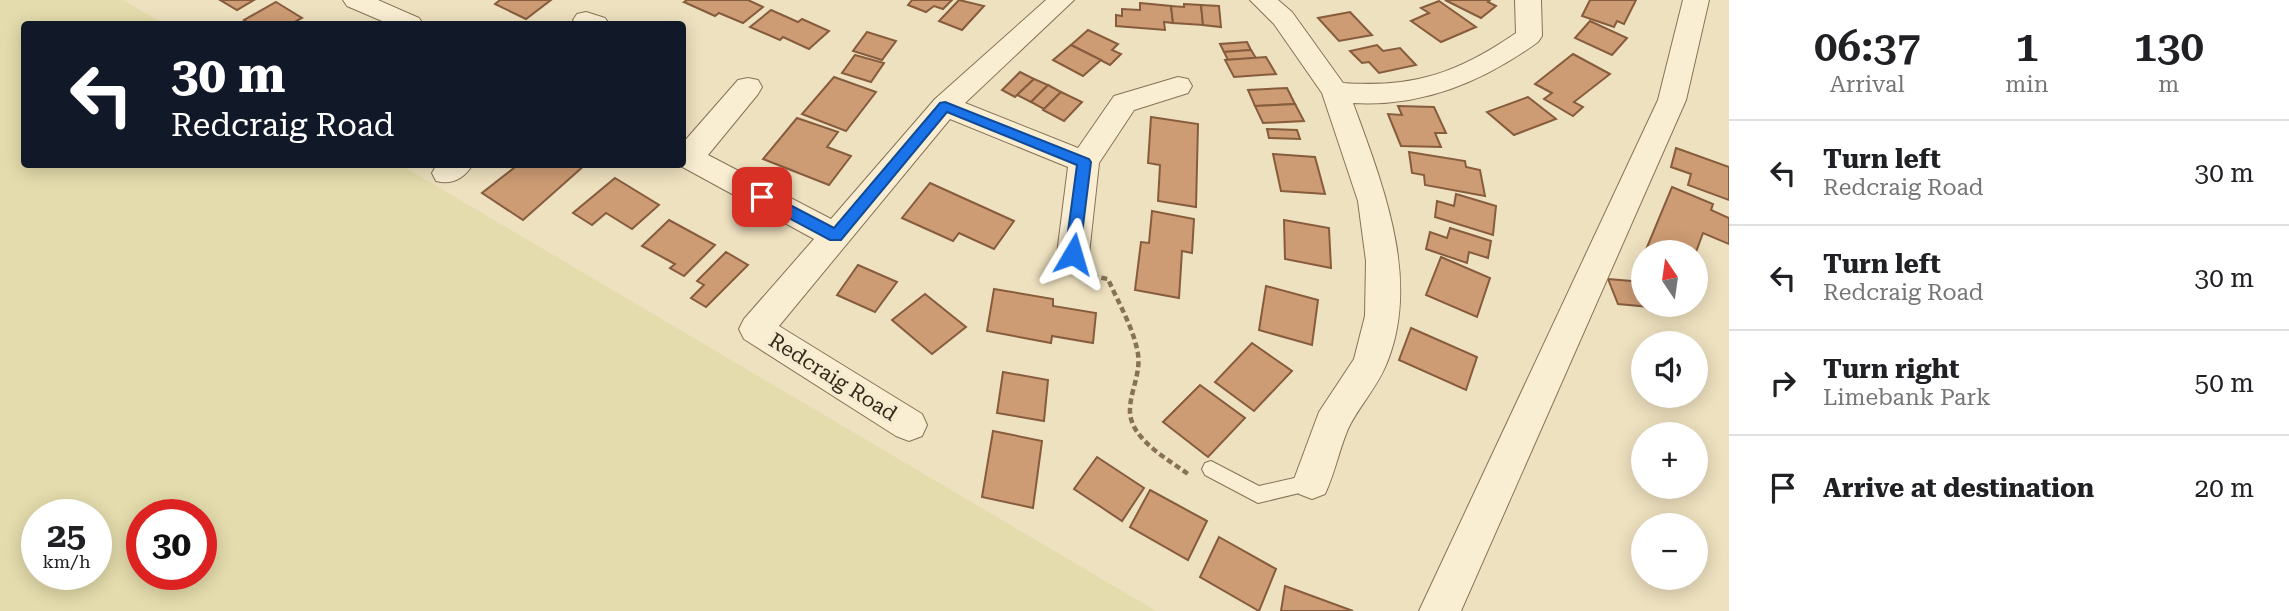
<!DOCTYPE html>
<html lang="en">
<head>
<meta charset="utf-8">
<style>
  :root { --surface:#fff; --page:#f2f2f2; --text:#202124; --muted:#757577; --line:#e0e0e0 }
  body { margin:0; font-family:"Roboto Serif",serif; background:var(--page); color:var(--text); height:100vh; display:flex; flex-direction:column; font-size:26px; white-space:nowrap }
  * { box-sizing:border-box; margin:0 }
  p { font-size:23px; color:var(--muted) }
  .icon { flex:none; width:38px; height:38px; fill:none; stroke:currentColor; stroke-width:2; stroke-linecap:round; stroke-linejoin:round }
  .map { position:relative; flex:1; overflow:hidden }
  .side { display:flex; flex-direction:column; background:var(--surface); width:560px }
  .side>* { flex:none }
  .top-card { position:absolute; left:21px; top:21px; width:665px; height:147px; border-radius:7px; box-shadow:0 4px 18px #0003; background:#111827; color:#fff; overflow:hidden }
  .needle { width:46px; rotate:347deg }
  .controls { position:absolute; left:1631px; top:240px; display:grid; gap:14px }
  .controls a { display:grid; place-items:center; width:77px; height:77px; border-radius:50%; background:var(--surface); box-shadow:0 4px 18px #0003; font-size:35px }
  .speed { position:absolute; left:21px; top:499px; display:flex; gap:14px; font-size:35px; font-weight:700; text-align:center }
  .speed>* { display:grid; place-content:center; width:91px; height:91px; border-radius:50%; background:var(--surface); box-shadow:0 4px 18px #0003; line-height:1 }
  .speed small { font-size:18px; font-weight:400 }
  .speed .limit { border:10px solid #d22; background:#fff; color:#111 }
  .pin { position:absolute; display:grid; place-items:center; width:60px; height:60px; color:#fff; margin:-30px; border-radius:14px; box-shadow:0 4px 10px #0006 }
  .me { position:absolute; width:77px; margin:-38px; rotate:7deg; stroke-linejoin:round; filter:drop-shadow(0 0 5px #0008) }
  .turn { display:flex; align-items:center; gap:24px; height:147px; padding:0 35px; font-size:32px }
  .turn .icon { width:91px; height:91px; stroke-width:2.5 }
  .turn b { display:block; font-size:49px; line-height:60px }
  .eta { display:flex; justify-content:space-evenly; align-items:center; height:119px; text-align:center }
  .eta b { font-size:42px; font-weight:600; line-height:49px }
  ul { padding:0; list-style:none }
  li { display:flex; align-items:center; gap:21px; height:105px; padding:0 35px; border-top:2px solid var(--line) }
  li div { flex:1 }
  li b { display:block; font-size:26px }
  li em { font-style:normal }
  main { display:flex; flex:1; min-height:0 }
  .map>svg:first-child { display:block }
</style>
</head>
<body>
<main>
<div class="map">
<svg width="1729" height="611" viewBox="0 0 1729 611">
  <rect width="100%" height="100%" fill="#eee1bf"/>
  <!-- farmland -->
  <path fill="#e4dcac" fill-rule="evenodd" d="M0 0H123L164 24H24V164L401 165 1156 611H0ZM37 514H96V574H37ZM142 514H201V574H142Z"/>
  <!-- building -->
  <g fill="#cd9c74" stroke="#865c3d" stroke-width="2">
    <path d="M220 0H254L237 10Z"/>
    <path d="M500 0H551L526 19 495 4Z"/>
    <path d="M687 0H748L763 7 743 23 719 13 715 16 684 2Z"/>
    <path d="M912 0H952L943 9 934 6 926 12 908 5Z"/>
    <path d="M959 0 984 6 962 30 939 21Z"/>
    <path d="M1445 0H1490L1488 2 1496 6 1481 18Z"/>
    <path d="M1590 0H1636L1624 24 1617 21 1614 27 1582 16Z"/>
    <path d="M1439 1 1476 27 1441 42 1411 21 1429 13 1421 8Z"/>
    <path d="M276 2 302 18 291 24H251L244 20Z"/>
    <path d="M1140 3 1171 6 1173 23 1164 22 1165 30 1116 26V15L1122 16V9L1140 10Z"/>
    <path d="M1184 4 1201 5 1203 25 1173 23 1171 6 1184 7Z"/>
    <path d="M1201 5 1219 6 1221 27 1203 25Z"/>
    <path d="M771 10 798 22 802 19 829 31 809 49 783 37 780 40 750 27Z"/>
    <path d="M1350 12 1372 35 1339 41 1318 18Z"/>
    <path d="M1590 21 1627 38 1612 55 1575 38Z"/>
    <path d="M1088 30 1118 44 1112 50 1121 54 1110 65 1071 45Z"/>
    <path d="M867 32 896 41 882 60 853 51Z"/>
    <path d="M1247 42 1251 50 1224 52 1220 44Z"/>
    <path d="M1071 45 1101 60 1083 76 1053 60Z"/>
    <path d="M1377 45 1383 51 1400 48 1416 65 1379 73 1369 62 1362 63 1350 51Z"/>
    <path d="M1251 50 1256 58 1228 60 1224 52Z"/>
    <path d="M1573 54 1610 74 1574 102 1583 107 1573 116 1544 99 1552 93 1535 84Z"/>
    <path d="M855 55 884 63 871 82 842 73Z"/>
    <path d="M1266 57 1276 74 1234 77 1225 60Z"/>
    <path d="M1020 72 1034 79 1015 97 1002 90Z"/>
    <path d="M834 77 876 92 846 131 802 114Z"/>
    <path d="M1034 79 1048 85 1031 102 1017 95Z"/>
    <path d="M1048 85 1061 92 1044 109 1031 102Z"/>
    <path d="M1287 88 1295 104 1255 106 1248 90Z"/>
    <path d="M1061 92 1082 102 1064 121 1043 110Z"/>
    <path d="M1528 97 1556 119 1514 135 1487 112Z"/>
    <path d="M1295 104 1304 121 1263 123 1255 106Z"/>
    <path d="M1398 106 1434 107 1446 133H1435L1441 147 1401 146 1388 114 1402 115Z"/>
    <path d="M1151 117 1198 124 1196 207 1158 201 1160 165 1148 163Z"/>
    <path d="M797 118 838 132 827 147 851 156 829 185 763 159Z"/>
    <path d="M1267 129 1297 130 1300 139 1269 138Z"/>
    <path d="M1676 148 1729 167V200L1688 185 1691 174 1671 167Z"/>
    <path d="M1409 152 1465 161 1466 167 1480 170 1485 196 1425 185 1424 175 1412 173Z"/>
    <path d="M1273 154 1315 157 1325 194 1281 191Z"/>
    <path d="M519 164H586L523 220 482 193Z"/>
    <path d="M615 178 659 205 632 229 606 213 592 225 573 213Z"/>
    <path d="M930 183 1014 221 994 249 959 233 953 241 902 218Z"/>
    <path d="M1672 187 1713 204 1711 210 1729 218V244L1703 233 1696 252H1645Z"/>
    <path d="M1456 194 1496 206 1493 235 1435 217 1437 201 1454 206Z"/>
    <path d="M1152 211 1194 219 1192 253 1182 251 1179 298 1135 290 1141 242 1149 243Z"/>
    <path d="M669 220 715 245 684 276 670 268 675 264 642 246Z"/>
    <path d="M1284 220 1329 228 1331 268 1285 259Z"/>
    <path d="M1450 228 1491 241 1488 258 1469 252 1467 263 1426 249 1430 232 1447 238Z"/>
    <path d="M726 252 748 265 706 307 691 298 704 285 697 281Z"/>
    <path d="M1441 257 1490 278 1477 317 1426 295Z"/>
    <path d="M858 265 897 282 875 312 837 295Z"/>
    <path d="M1608 279 1643 282V304H1660L1662 308 1618 304Z"/>
    <path d="M1266 286 1318 300 1312 345 1259 330Z"/>
    <path d="M994 289 1053 299V306L1096 313 1093 343 1052 336 1051 343 987 331Z"/>
    <path d="M925 294 966 327 932 354 892 320Z"/>
    <path d="M1411 328 1477 357 1466 390 1399 360Z"/>
    <path d="M1252 343 1292 371 1254 411 1215 382Z"/>
    <path d="M1003 372 1048 380 1044 421 997 413Z"/>
    <path d="M1200 385 1245 418 1208 457 1163 422Z"/>
    <path d="M993 431 1042 441 1033 508 982 497Z"/>
    <path d="M1097 457 1144 488 1122 521 1074 489Z"/>
    <path d="M1150 490 1207 521 1188 560 1130 527Z"/>
    <path d="M1219 537 1276 569 1259 611 1200 577Z"/>
    <path d="M1285 586 1353 611H1281Z"/>
  </g>
  <g fill="none" stroke-linecap="round" stroke-linejoin="round">
    <defs>
      <path id="lane" d="M1211 461 1259 486 1312 474 1318 476 1321 482 1318 488 1312 490 1258 503 1205 475 1202 469 1205 463Z"/>
      <g id="street">
        <path d="M343 0H378L419 18 423 24H389L347 6Z"/>
        <path d="M1046 0H1074L965 103 1078 148 1114 96 1178 77 1188 79 1192 86 1188 93 1134 110 1099 163 1089 254 1084 263 1073 266 1062 263 1057 254 1068 167 950 119 779 326 922 414 927 425 922 436 909 441 896 436 744 339 739 329 744 319 814 239 679 165 682 164V144L738 80 748 78 758 80 762 87 758 94 708 155 831 219 935 99Z"/>
        <path d="M1250 0H1278L1292 12 1343 83C1414 88 1458 73 1516 33L1515 0H1541L1542 36 1538 42C1482 82 1423 107 1353 103 1382 183 1422 280 1386 365 1377 388 1358 407 1348 429 1339 450 1335 473 1325 494L1312 499 1299 494 1293 482 1319 412 1354 359 1365 316 1366 261 1358 201 1322 93 1274 24Z"/>
        <path d="M1683 0H1709L1686 100 1461 611H1419L1658 100Z"/>
        <path d="M586 12 605 18 609 24H576L573 20 577 14Z"/>
        <path d="M437 164H473C464 179 452 185 436 181L432 173Z"/>
      </g>
    </defs>
    <!-- lane casing -->
    <use href="#lane" stroke="#877257" stroke-width="2"/>
    <!-- street casing -->
    <use href="#street" stroke="#877257" stroke-width="2"/>
    <!-- path -->
    <path stroke="#877257" stroke-width="4.5" stroke-dasharray="6 3.5" stroke-linecap="butt" d="M1092 276 1108 279C1118 302 1134 329 1138 354 1141 375 1129 393 1130 413 1132 440 1169 460 1188 474"/>
    <!-- lane -->
    <use href="#lane" fill="#f9eed2" fill-rule="evenodd"/>
    <!-- street -->
    <use href="#street" fill="#f9eed2" fill-rule="evenodd"/>
  </g>
  <!-- route -->
  <path fill="#1a73e8" stroke="#114b97" stroke-width="2" d="M945 102 1089 159 1091 162 1079 258 1073 260 1065 254 1077 165 947 112 841 240H830L757 201 755 197 762 192 767 193 834 228 940 103Z"/>
  <g text-anchor="middle" dominant-baseline="central" stroke-width="7" stroke-linejoin="round" paint-order="stroke">
    <!-- street labels -->
    <g font-size="21" fill="#36291c" stroke="#f5ebcf">
      <text transform="translate(833 377) rotate(32)">Redcraig Road</text>
    </g>
  </g>
</svg>
<div class="controls">
<a><svg class="needle" viewBox="-14 -14 28 28"><path d="M0-13l5 13h-10z" fill="#e53935"/><path d="M0 13l5-13h-10z" fill="#757577"/></svg></a>
<a><svg class="icon" aria-label="sound" viewBox="0 0 24 24"><path d="M4 9h4l5-4v14l-5-4H4zM17 9q2 3 0 6"/></svg></a>
<a>+</a>
<a>−</a>
</div>
<div class="speed"><div>25<small>km/h</small></div><div class="limit">30</div></div>
<div class="pin" style="left:762px;top:197px;background:#d93025"><svg class="icon" aria-label="arrive" viewBox="0 0 24 24"><path d="M6 21V4h12l-3 4 3 4H6"/></svg></div>
<svg class="me" style="left:1073px;top:254px" viewBox="-20 -20 40 40"><path d="M0-17L14 15 0 8-14 15z" fill="#1a73e8" stroke="#fff" stroke-width="4"/></svg>
<div class="top-card">
<div class="turn"><svg class="icon" aria-label="left" viewBox="0 0 24 24"><path d="M17 20v-9H6M10 6l-5 5 5 5"/></svg><div><b>30 m</b>Redcraig Road</div></div>
</div>
</div>
<section class="side">
<div class="eta">
<div><b>06:37</b><p>Arrival</p></div>
<div><b>1</b><p>min</p></div>
<div><b>130</b><p>m</p></div>
</div>
<ul>
<li><svg class="icon" aria-label="left" viewBox="0 0 24 24"><path d="M17 20v-9H6M10 6l-5 5 5 5"/></svg><div><b>Turn left</b><p>Redcraig Road</p></div><em>30 m</em></li>
<li><svg class="icon" aria-label="left" viewBox="0 0 24 24"><path d="M17 20v-9H6M10 6l-5 5 5 5"/></svg><div><b>Turn left</b><p>Redcraig Road</p></div><em>30 m</em></li>
<li><svg class="icon" aria-label="right" viewBox="0 0 24 24"><path d="M7 20v-9h11M14 6l5 5-5 5"/></svg><div><b>Turn right</b><p>Limebank Park</p></div><em>50 m</em></li>
<li><svg class="icon" aria-label="arrive" viewBox="0 0 24 24"><path d="M6 21V4h12l-3 4 3 4H6"/></svg><div><b>Arrive at destination</b></div><em>20 m</em></li>
</ul>
</section>
</main>
</body>
</html>
